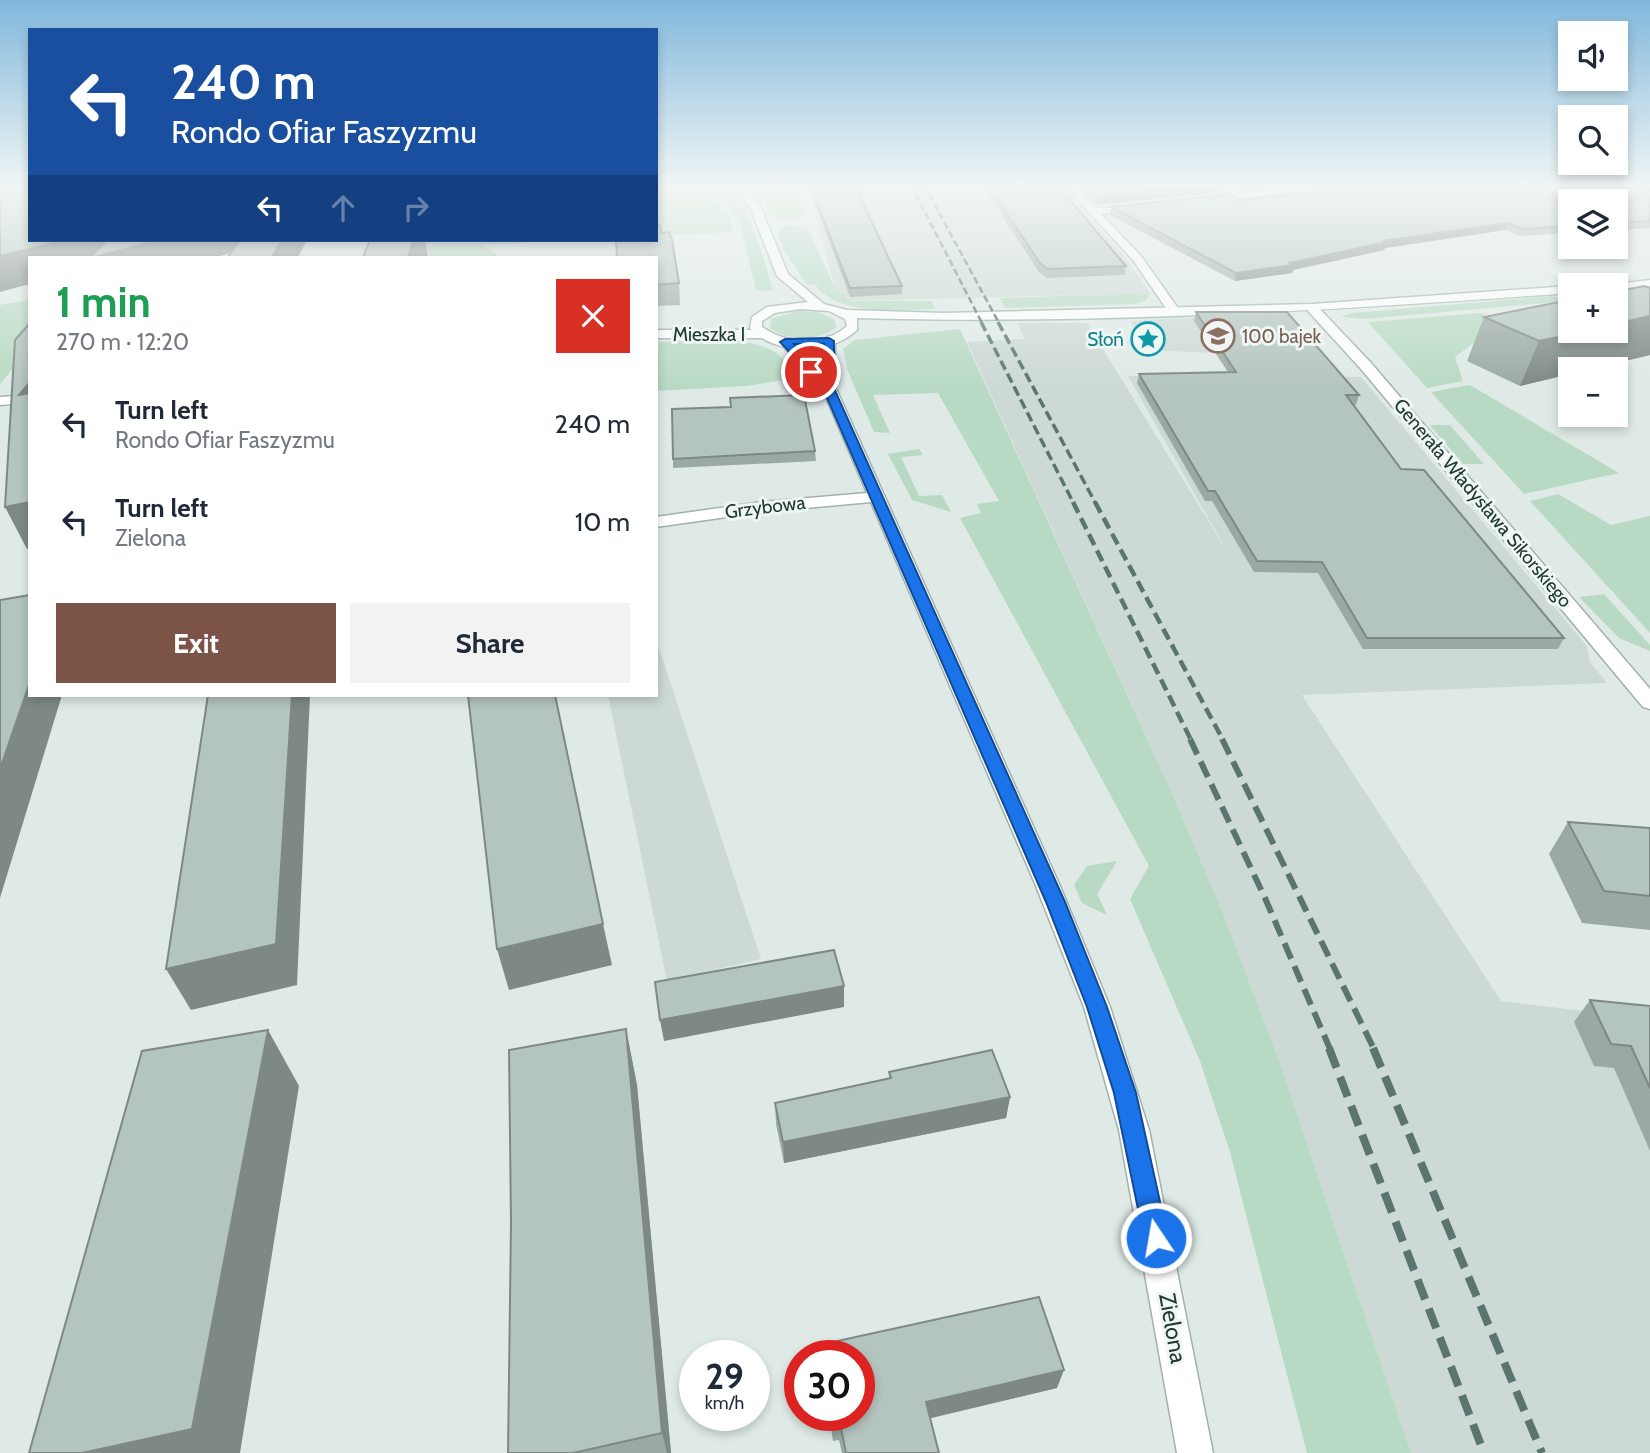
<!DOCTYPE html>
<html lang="en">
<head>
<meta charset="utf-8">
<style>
  :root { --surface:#fff; --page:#f2f2f3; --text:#1f2937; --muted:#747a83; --accent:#7b5447 }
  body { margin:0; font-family:Cabin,sans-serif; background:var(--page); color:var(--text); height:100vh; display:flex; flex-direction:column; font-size:26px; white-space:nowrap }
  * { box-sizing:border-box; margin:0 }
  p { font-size:23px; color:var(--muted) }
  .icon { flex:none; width:38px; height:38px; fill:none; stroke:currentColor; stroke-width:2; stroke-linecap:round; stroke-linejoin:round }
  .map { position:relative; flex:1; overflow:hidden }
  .side { position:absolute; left:28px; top:256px; width:630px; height:441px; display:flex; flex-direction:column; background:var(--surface); border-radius:0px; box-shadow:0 4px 10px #0003 }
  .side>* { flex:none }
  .top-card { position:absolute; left:28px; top:28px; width:630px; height:214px; border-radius:0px; box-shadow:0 4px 10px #0003; background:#1a4fa0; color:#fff; overflow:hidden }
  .tools { position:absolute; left:1558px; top:21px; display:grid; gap:14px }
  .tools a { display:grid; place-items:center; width:70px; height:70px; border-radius:0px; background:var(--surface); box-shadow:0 4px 10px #0003; font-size:35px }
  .speed { position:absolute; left:679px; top:1340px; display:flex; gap:14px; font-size:35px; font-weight:700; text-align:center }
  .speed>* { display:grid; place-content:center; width:91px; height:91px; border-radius:50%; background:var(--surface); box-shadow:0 4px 10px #0003; line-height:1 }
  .speed small { font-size:18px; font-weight:400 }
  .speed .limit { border:10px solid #d22; background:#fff; color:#111 }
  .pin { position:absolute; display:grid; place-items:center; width:60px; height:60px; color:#fff; margin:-30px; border:4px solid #fff; border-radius:50%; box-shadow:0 2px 7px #0007 }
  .me { position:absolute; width:77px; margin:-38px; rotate:348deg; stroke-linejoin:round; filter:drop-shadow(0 0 5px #0008) }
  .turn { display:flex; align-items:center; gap:24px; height:147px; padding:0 28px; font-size:32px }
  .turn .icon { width:91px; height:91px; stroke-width:2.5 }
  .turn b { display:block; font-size:49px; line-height:60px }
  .lanes { display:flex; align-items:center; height:66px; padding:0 28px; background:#0003; justify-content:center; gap:35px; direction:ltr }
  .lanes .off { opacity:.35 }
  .round { display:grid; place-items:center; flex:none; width:74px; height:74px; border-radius:0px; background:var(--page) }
  .headline { display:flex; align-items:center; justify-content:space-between; height:119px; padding:0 28px }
  h1 { font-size:42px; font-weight:700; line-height:52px; color:#1e9e55 }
  .cta { display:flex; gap:14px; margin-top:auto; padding:14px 28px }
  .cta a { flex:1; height:80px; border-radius:0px; background:var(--accent); color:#fff; font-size:28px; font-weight:700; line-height:80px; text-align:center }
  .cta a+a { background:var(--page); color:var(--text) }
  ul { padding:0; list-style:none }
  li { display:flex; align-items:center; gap:21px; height:98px; padding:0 28px }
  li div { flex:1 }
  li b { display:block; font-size:26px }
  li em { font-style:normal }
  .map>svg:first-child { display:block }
</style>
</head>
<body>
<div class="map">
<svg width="1650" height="1453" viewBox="0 0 1650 1453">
  <rect width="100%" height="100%" fill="#dfeae6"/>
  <!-- built -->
  <g fill="#cdd9d5">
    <path d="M807 185H1060L1122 253 1150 293 851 301 835 288Z"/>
    <path d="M1192 318H1287L1314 357 1143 350 1131 321Z"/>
    <path d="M1017 323H1087L1228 553 1128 376 1361 377 1587 646 1590 662 1607 683 1302 695 1501 1001 1650 1019V1453H1411L1277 1055 1223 913 1171 791 967 342 1025 339Z"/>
    <path d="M656 639 761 959 667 981 608 695H656Z"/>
  </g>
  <!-- green -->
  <g fill="#b8dac4">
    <path d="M656 185H703L728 214 733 232 656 236Z"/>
    <path d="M715 185H722C753 209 762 254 773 291L756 290 739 221Z"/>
    <path d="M748 185H794L805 212 803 217 780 219 769 214 763 199Z"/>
    <path d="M790 226 808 228 835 288 851 301H932L935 309C896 310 844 317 815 286L821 284 807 285 784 250 778 233 782 227Z"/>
    <path d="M402 240H579L484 245 500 257H428L429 251Z"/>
    <path d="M1150 293 1146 301 1134 304 1005 308 1000 298Z"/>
    <path d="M1552 296 1570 301 1364 319 1341 317 1352 313Z"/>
    <path d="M30 300V348L0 384V305Z"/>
    <path d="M797 311 818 312 834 319 836 327C820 342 787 341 770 328L771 319Z"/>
    <path d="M1481 313 1491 319 1481 321 1493 328 1455 357 1463 381 1427 388 1368 322Z"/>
    <path d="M960 329 1171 791 1223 913 1277 1055 1411 1453H1307L1230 1152 1200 1061 1130 899 1149 866 960 518 981 513 977 504 999 501 938 393 873 395 890 433 874 432 847 369 843 349 855 340Z"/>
    <path d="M722 339C741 341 776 344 785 363V380L746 386 656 391V342Z"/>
    <path d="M1470 385 1619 473 1524 494 1431 392Z"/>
    <path d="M1430 425H1450L1484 464H1463Z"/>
    <path d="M919 449 923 455 901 457 919 496 942 495 951 512 912 500 888 454Z"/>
    <path d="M1558 494 1611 525 1650 516V633L1530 501Z"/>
    <path d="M1604 594 1650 645V651L1619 638 1579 597Z"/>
    <path d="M1117 861 1097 894 1107 915 1082 903 1074 885 1087 866Z"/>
  </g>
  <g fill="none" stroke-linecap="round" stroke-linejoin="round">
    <defs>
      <g id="street">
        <path d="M1064 185H1074L1096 208 1142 206 1138 211 1101 214 1141 256 1180 311 1178 314H1170L1133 260Z"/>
        <path d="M1393 185 1396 190 1292 192 1205 202 1200 199 1292 186Z"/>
        <path d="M1308 305H1316L1371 363 1650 689V709L1643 707 1361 369 1308 311Z"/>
        <path d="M656 330H761L767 334 761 338H656Z"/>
        <path d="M829 336 835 340V360L839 373 834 384 1060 886 1110 1007 1149 1130 1213 1453H1177L1119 1130 1084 1007 1036 886 871 502 762 512 656 527V517L762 502 867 493 821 386 779 342 790 339 824 375 823 340Z"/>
        <path d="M30 395V403L0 405V397Z"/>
      </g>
      <g id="secondary">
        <path d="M731 185H740L760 206 788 274 824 304 847 310 944 313 1312 304 1570 286V293C1333 310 1095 325 857 318V330C831 355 775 356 750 328L752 317 767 307 808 302 777 276 750 207ZM800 309 829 311 845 319 847 326C824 347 786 344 762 327V321L775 313Z"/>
        <path d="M1650 280V286L1615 289V285H1610Z"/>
      </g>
    </defs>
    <!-- street casing -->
    <use href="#street" stroke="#a2b1ad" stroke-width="3"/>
    <!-- secondary casing -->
    <use href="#secondary" stroke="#9fb5ae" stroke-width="3"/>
    <!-- street -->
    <use href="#street" fill="#fff" fill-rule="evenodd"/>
    <!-- secondary -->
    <use href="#secondary" fill="#fff" fill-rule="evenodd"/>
    <!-- rail-far4 -->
    <g stroke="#5b7470" stroke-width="2.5" stroke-dasharray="7 3.5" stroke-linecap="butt">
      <path d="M911 185 982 323"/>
      <path d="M924 185 999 323"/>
    </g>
    <!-- rail-far3 -->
    <g stroke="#5b7470" stroke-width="3.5" stroke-dasharray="10 4.5" stroke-linecap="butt">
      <path d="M981 322 1074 504"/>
      <path d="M998 322 1096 504"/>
    </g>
    <!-- rail-far2 -->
    <g stroke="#5b7470" stroke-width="4.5" stroke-dasharray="12 6" stroke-linecap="butt">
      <path d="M1073 502 1191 740"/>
      <path d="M1095 502 1223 740"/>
    </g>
    <!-- rail-far1 -->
    <g stroke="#5b7470" stroke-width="6" stroke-dasharray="17 8" stroke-linecap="butt">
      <path d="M1190 739 1265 898 1330 1049"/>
      <path d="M1222 739 1374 1049"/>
    </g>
    <!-- rail -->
    <g stroke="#5b7470" stroke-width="8" stroke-dasharray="21 10" stroke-linecap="butt">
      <path d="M1329 1048 1484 1453"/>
      <path d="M1373 1048 1542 1453"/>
    </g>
  </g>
  <!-- wall -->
  <g fill="#9ba9a4">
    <path d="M808 185H854L902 286V294L850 297Z"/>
    <path d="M982 185H1067L1066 191 1060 188 1126 266 1125 275 1047 278 1039 272Z"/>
    <path d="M1077 185H1221L1219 192 1097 205Z"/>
    <path d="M1650 185V228L1615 230V201H1570V233L1520 236 1505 230 1385 248 1384 250 1293 270 1292 273 1235 281 1110 215 1111 207 1239 200Z"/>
    <path d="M661 233 679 283 680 305 656 306V257Z"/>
    <path d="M1650 288V355L1591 369H1570V374L1520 386 1467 361 1484 317Z"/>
    <path d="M1196 312 1359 395 1356 405H1353L1401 469 1564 638 1558 649H1363L1318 573 1254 572 1212 501H1205L1137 383 1139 374 1228 372 1194 321Z"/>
    <path d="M731 407 815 451 816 461 673 468V459Z"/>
    <path d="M1568 822 1650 828V930L1582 923 1549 854Z"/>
    <path d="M1590 1000 1650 1006V1151L1614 1068 1594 1066 1574 1022Z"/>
    <path d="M626 1029 637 1085 671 1453H508Z"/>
    <path d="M889 1072 1010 1097 1006 1118 784 1163 776 1124 775 1103 889 1079Z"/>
    <path d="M1057 1388 930 1418 939 1453H842L839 1440 833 1441 829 1416H859Z"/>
  </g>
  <!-- shaded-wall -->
  <g fill="#7e8986">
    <path d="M1211 185H1221L1219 192 1097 205 1098 197Z"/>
    <path d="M1508 223 1505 230 1385 248 1384 250 1293 270 1292 273 1235 281 1236 273 1290 263 1383 241Z"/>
    <path d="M67 240H266V243L216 257H30V284L0 292V256Z"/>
    <path d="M282 240H307L298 257H272Z"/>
    <path d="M413 240H425L428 257H408Z"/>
    <path d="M1650 316V355L1591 369H1570V374L1520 386 1539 341 1586 331H1615V324Z"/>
    <path d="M30 382V418L19 395Z"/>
    <path d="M30 502V549H27L5 507Z"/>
    <path d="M30 682V695H62L0 898V769Z"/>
    <path d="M292 695H310L297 985 191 1010 166 969Z"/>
    <path d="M603 924 612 965 509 990 497 949Z"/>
    <path d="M844 986V1007L664 1041 660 1020Z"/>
    <path d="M626 1029 637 1085 671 1453H667L662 1433Z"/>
    <path d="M268 1030 299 1086 240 1453H82Z"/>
    <path d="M1010 1097 1006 1118 784 1163 783 1142Z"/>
    <path d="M1064 1370 1057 1388 923 1420 926 1402Z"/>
  </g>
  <!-- building -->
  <g fill="#b4c4bf" stroke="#7e8986" stroke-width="2">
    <path d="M0 185H30V240H67L0 256Z"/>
    <path d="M810 185H854L902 286 850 288Z"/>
    <path d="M988 185H1057L1126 266 1048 269 1040 263Z"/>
    <path d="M1086 185H1211L1098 197Z"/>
    <path d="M1482 185H1650V221L1615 223V201H1570V226L1523 229 1508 223 1383 241 1387 242 1290 263 1294 265 1236 273 1111 207 1232 194 1239 200 1377 186Z"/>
    <path d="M656 225H660L661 233 669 232 672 240 679 283 656 285V257H617L616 240H656Z"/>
    <path d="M107 240H158L95 257H91Z"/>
    <path d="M240 240H282L272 257H228Z"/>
    <path d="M370 240H413L408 257H363Z"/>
    <path d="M1644 286 1650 288V316L1615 324V292Z"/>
    <path d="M1570 300V331H1586L1539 341 1484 317Z"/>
    <path d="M1196 312H1287L1359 395H1346L1401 469 1424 470 1564 638H1367L1322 562 1257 561 1215 491H1208L1139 374 1236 372Z"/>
    <path d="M30 323V382L19 395 30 393V502L5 507 15 340Z"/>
    <path d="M804 395 815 451 673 459 672 409 731 407 730 398Z"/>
    <path d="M30 595V682L0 769V600Z"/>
    <path d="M208 695H292L276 944 166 969Z"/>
    <path d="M468 695H555L603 924 497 949Z"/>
    <path d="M1568 822 1650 828V896L1604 891Z"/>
    <path d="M834 950 844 986 660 1020 655 982Z"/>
    <path d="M1590 1000 1650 1006V1088L1631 1046 1611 1044Z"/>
    <path d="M626 1029 662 1433 573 1453H508L511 1223 509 1050Z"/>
    <path d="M268 1030 192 1429 82 1453H29L142 1051Z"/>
    <path d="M992 1050 1010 1097 783 1142 775 1103 891 1078 889 1072Z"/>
    <path d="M1039 1297 1064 1370 926 1402 939 1453H846L840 1423 833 1424 832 1416H859V1356H821L819 1345Z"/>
  </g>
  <!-- sky -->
  <linearGradient id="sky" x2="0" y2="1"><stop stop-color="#81b8dd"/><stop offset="0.48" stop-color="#f1f6f4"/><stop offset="1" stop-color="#f1f6f4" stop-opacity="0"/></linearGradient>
  <rect width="1650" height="388" fill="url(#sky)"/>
  <!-- route -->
  <path fill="#1a73e8" stroke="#114b97" stroke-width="2" d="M829 338 834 341C833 356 838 370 832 384L1065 902 1107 1007 1136 1093 1168 1238 1165 1246 1156 1250 1148 1246 1144 1238 1114 1093 1087 1007 1046 902 821 384C827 371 823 359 824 344H794L816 372 811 375 780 342 785 339Z"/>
  <!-- icons -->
  <defs>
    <symbol id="school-ring" viewBox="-11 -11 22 22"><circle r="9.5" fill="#eff6f3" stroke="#8d6e63" stroke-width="1.5"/><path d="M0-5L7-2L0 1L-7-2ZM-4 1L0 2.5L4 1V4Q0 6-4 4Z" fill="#8d6e63"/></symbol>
    <symbol id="sight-ring" viewBox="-11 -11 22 22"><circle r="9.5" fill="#eff6f3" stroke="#0f9aa8" stroke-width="1.5"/><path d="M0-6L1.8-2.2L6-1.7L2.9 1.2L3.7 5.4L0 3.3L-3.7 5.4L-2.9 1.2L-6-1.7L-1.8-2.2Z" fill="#0f9aa8"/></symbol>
  </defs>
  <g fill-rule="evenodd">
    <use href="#school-ring" x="1199" y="317" width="38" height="38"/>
    <use href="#sight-ring" x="1129" y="320" width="38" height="38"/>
  </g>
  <g text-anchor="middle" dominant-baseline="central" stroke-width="6" stroke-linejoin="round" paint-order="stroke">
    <!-- far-street labels -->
    <g font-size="19" fill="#213934" stroke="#eff6f3">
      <text x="709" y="334">Mieszka I</text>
      <text transform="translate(1483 503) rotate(50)">Generała Władysława Sikorskiego</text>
      <text transform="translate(765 507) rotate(-7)">Grzybowa</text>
    </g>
    <!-- far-education labels -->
    <g font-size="19" fill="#785e54" stroke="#eff6f3" text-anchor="start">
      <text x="1242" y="336">100 bajek</text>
    </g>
    <!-- far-culture labels -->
    <g font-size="19" fill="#0d838f" stroke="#eff6f3" text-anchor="end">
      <text x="1124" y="339">Słoń</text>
    </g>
    <!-- street labels -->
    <g font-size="23" fill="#213934" stroke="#eff6f3">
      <text transform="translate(1173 1328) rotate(80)">Zielona</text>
    </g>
  </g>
</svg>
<div class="tools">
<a><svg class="icon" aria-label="sound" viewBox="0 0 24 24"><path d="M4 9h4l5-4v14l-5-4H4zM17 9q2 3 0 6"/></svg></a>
<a><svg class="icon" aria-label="search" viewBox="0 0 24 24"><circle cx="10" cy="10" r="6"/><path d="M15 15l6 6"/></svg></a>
<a><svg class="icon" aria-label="layers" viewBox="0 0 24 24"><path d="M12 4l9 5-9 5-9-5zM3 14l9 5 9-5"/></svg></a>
<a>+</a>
<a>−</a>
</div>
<div class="speed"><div>29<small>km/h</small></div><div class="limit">30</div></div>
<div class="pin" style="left:811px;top:372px;background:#d93025"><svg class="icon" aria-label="arrive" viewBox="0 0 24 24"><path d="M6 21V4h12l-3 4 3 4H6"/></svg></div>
<svg class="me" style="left:1156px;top:1238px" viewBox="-20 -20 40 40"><circle r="17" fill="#1a73e8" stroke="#fff" stroke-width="3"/><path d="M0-11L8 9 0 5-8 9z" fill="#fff"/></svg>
<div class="top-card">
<div class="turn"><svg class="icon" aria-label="left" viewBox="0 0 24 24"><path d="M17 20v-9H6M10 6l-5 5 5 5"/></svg><div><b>240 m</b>Rondo Ofiar Faszyzmu</div></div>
<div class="lanes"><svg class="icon" aria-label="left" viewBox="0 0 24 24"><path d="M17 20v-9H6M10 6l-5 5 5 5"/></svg><svg class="icon off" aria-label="ahead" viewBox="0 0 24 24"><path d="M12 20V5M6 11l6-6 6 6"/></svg><svg class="icon off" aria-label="right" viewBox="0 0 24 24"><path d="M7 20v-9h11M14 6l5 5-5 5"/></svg></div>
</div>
<section class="side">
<div class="headline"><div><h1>1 min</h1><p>270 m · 12:20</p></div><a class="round" style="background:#d93025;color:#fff"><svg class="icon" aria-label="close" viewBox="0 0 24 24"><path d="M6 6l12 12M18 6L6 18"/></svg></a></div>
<ul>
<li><svg class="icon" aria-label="left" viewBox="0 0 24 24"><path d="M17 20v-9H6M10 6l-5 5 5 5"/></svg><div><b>Turn left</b><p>Rondo Ofiar Faszyzmu</p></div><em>240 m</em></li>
<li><svg class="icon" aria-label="left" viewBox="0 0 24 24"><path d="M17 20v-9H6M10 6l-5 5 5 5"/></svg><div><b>Turn left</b><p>Zielona</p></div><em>10 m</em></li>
</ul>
<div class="cta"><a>Exit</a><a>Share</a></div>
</section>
</div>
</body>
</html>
